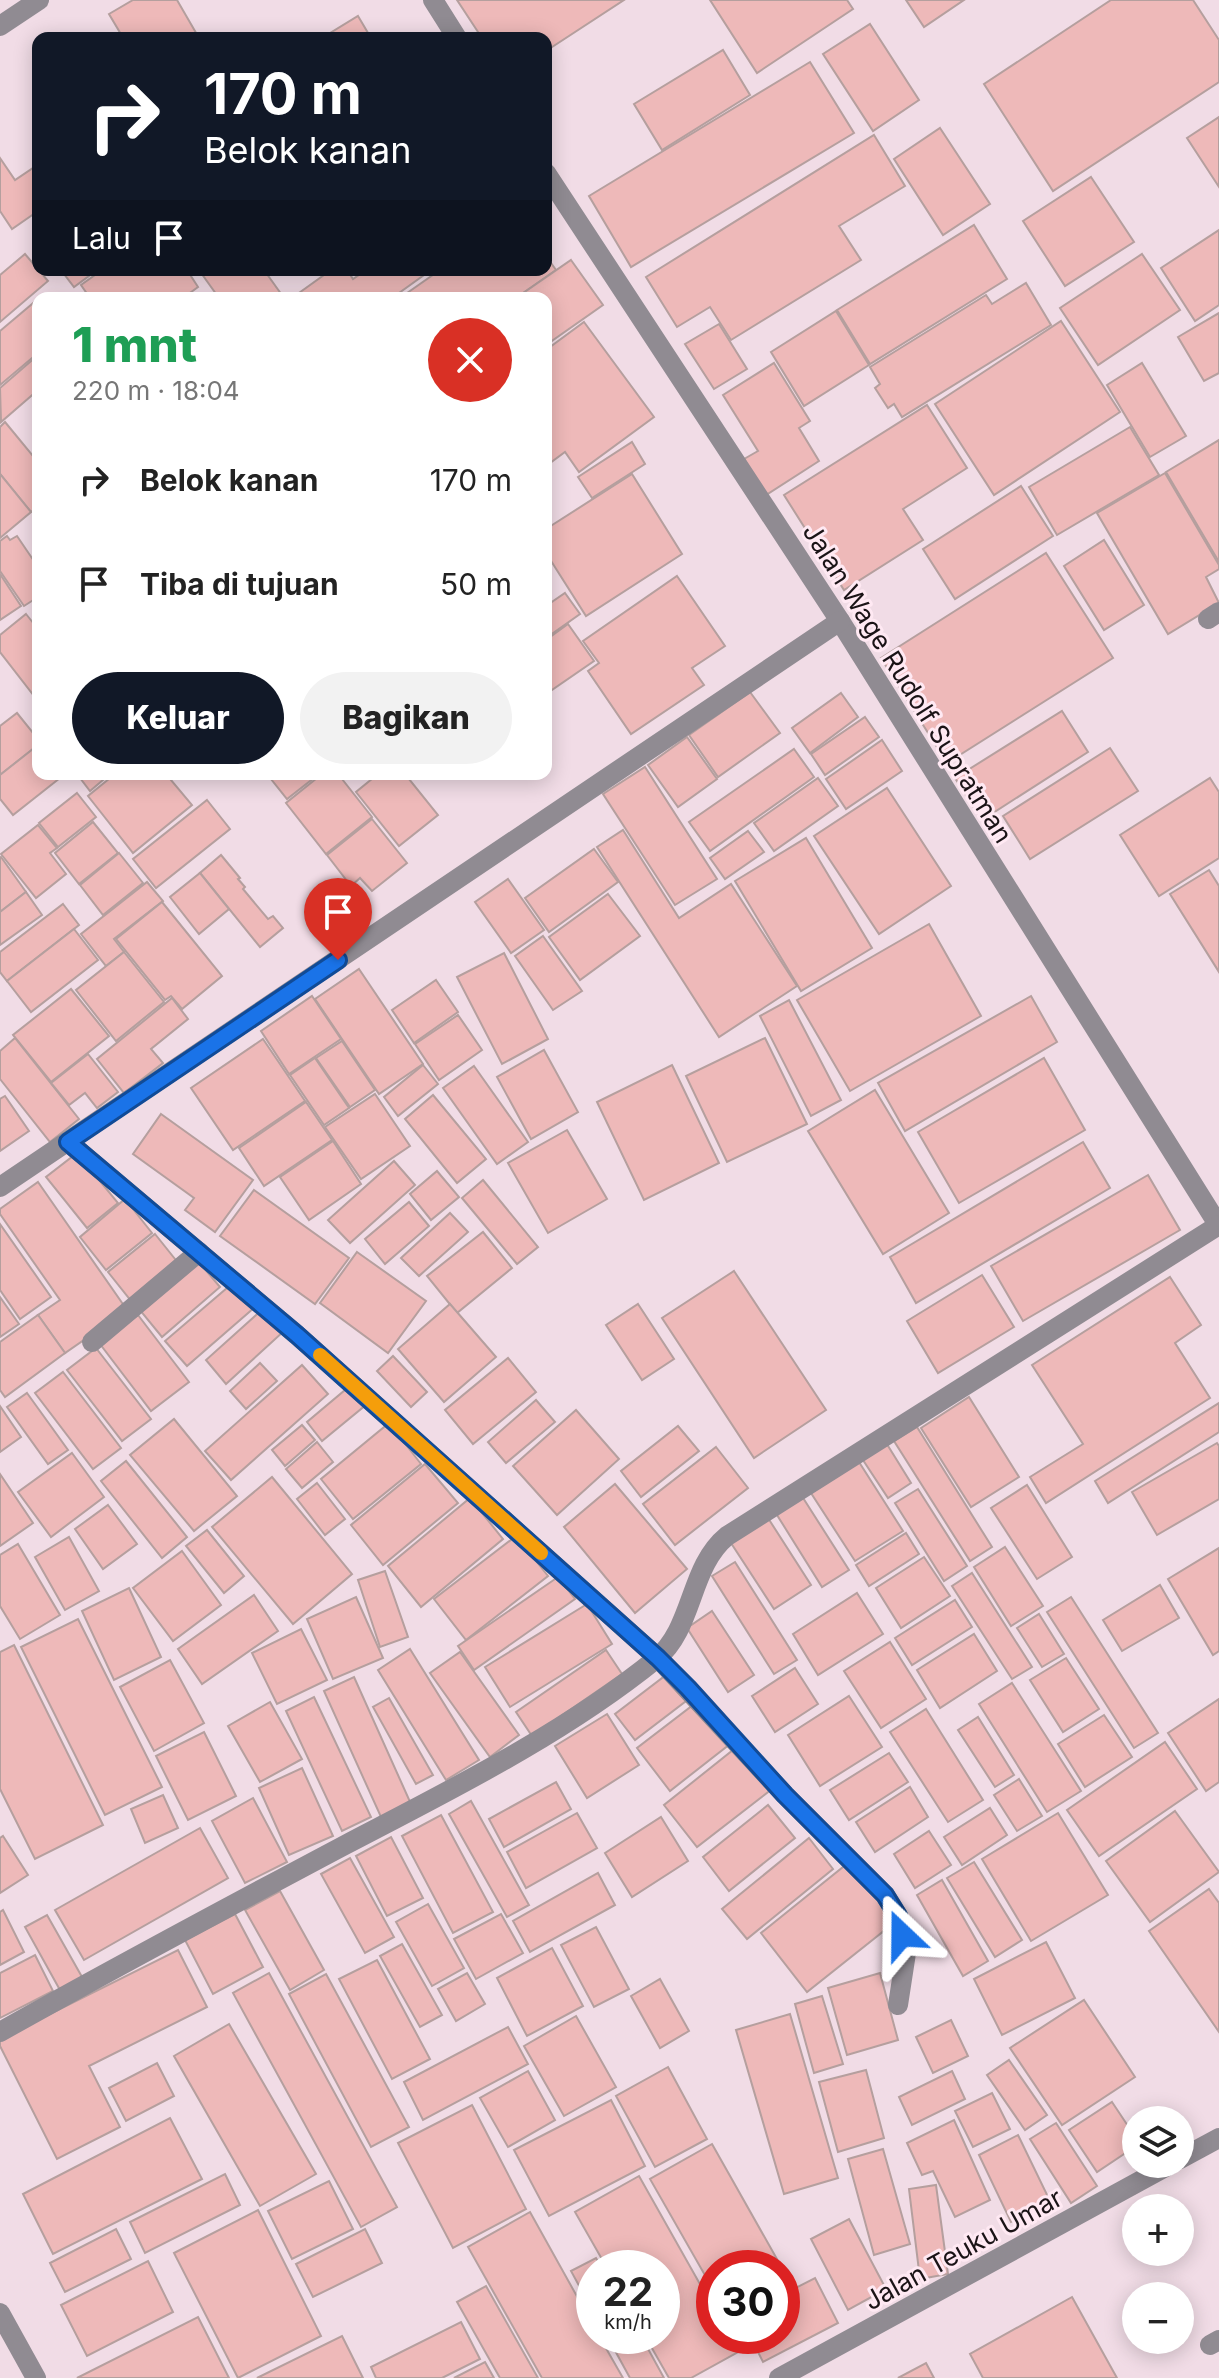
<!DOCTYPE html>
<html lang="id">
<head>
<meta charset="utf-8">
<style>
  :root { --surface:#fff; --page:#f2f2f2; --text:#222; --muted:#767676; --accent:#111827 }
  body { margin:0; font-family:Inter,sans-serif; background:var(--page); color:var(--text); height:100vh; display:flex; flex-direction:column; font-size:30px; white-space:nowrap }
  * { box-sizing:border-box; margin:0 }
  p { font-size:26px; color:var(--muted) }
  .icon { flex:none; width:44px; height:44px; fill:none; stroke:currentColor; stroke-width:2; stroke-linecap:round; stroke-linejoin:round }
  .map { position:relative; flex:1; overflow:hidden }
  .details { position:absolute; left:32px; top:292px; width:520px; height:488px; display:flex; flex-direction:column; background:var(--surface); border-radius:16px; box-shadow:0 4px 20px #0003 }
  .details>* { flex:none }
  .banner { position:absolute; left:32px; top:32px; width:520px; height:244px; border-radius:16px; box-shadow:0 4px 20px #0003; background:#111827; color:#fff; overflow:hidden }
  .fabs { position:absolute; left:1122px; top:2106px; display:grid; gap:16px }
  .fabs a { display:grid; place-items:center; width:72px; height:72px; border-radius:50%; background:var(--surface); box-shadow:0 4px 20px #0003; font-size:40px }
  .speed { position:absolute; left:576px; top:2250px; display:flex; gap:16px; font-size:40px; font-weight:700; text-align:center }
  .speed>* { display:grid; place-content:center; width:104px; height:104px; border-radius:50%; background:var(--surface); box-shadow:0 4px 20px #0003; line-height:1 }
  .speed small { font-size:20px; font-weight:400 }
  .speed .limit { border:12px solid #d22; background:#fff; color:#111 }
  .pin { position:absolute; display:grid; place-items:center; width:68px; height:68px; color:#fff; margin:-82px -34px; border-radius:50% 50% 50% 0; rotate:-45deg; box-shadow:0 0 8px #0007 }
  .pin .icon { rotate:45deg }
  .me { position:absolute; width:88px; margin:-44px; rotate:337deg; stroke-linejoin:round; filter:drop-shadow(0 0 6px #0008) }
  .turn { display:flex; align-items:center; gap:28px; height:168px; padding:0 40px; font-size:36px }
  .turn .icon { width:104px; height:104px; stroke-width:2.5 }
  .turn b { display:block; font-size:56px; line-height:68px }
  .then { display:flex; align-items:center; height:76px; padding:0 40px; background:#0003; gap:16px; font-size:30px }
  .round { display:grid; place-items:center; flex:none; width:84px; height:84px; border-radius:42px; background:var(--page) }
  .summary { display:flex; align-items:center; justify-content:space-between; height:136px; padding:0 40px }
  h1 { font-size:48px; font-weight:800; line-height:60px; color:#1e9e55 }
  .action { display:flex; gap:16px; margin-top:auto; padding:16px 40px }
  .action a { flex:1; height:92px; border-radius:48px; background:var(--accent); color:#fff; font-size:32px; font-weight:800; line-height:92px; text-align:center }
  .action a+a { background:var(--page); color:var(--text) }
  ul { padding:0; list-style:none }
  li { display:flex; align-items:center; gap:24px; height:104px; padding:0 40px }
  li div { flex:1 }
  li b { display:block; font-size:30px }
  li em { font-style:normal }
  .map>svg:first-child { display:block }
</style>
</head>
<body>
<div class="map">
<svg width="1219" height="2378" viewBox="0 0 1219 2378">
  <rect width="100%" height="100%" fill="#f1dce6"/>
  <!-- building -->
  <g fill="#eeb9b9" stroke="#b59f9e" stroke-width="2">
    <path d="M133 0H177L199 38H119L122 36 109 14Z"/>
    <path d="M457 0H624L546 51V38H482Z"/>
    <path d="M710 0H847L853 9 757 73Z"/>
    <path d="M906 0H964L924 27Z"/>
    <path d="M1111 0H1193L1219 40V82L1053 191 984 84Z"/>
    <path d="M358 16 371 38H322Z"/>
    <path d="M870 24 919 100 873 131 823 54Z"/>
    <path d="M723 50 750 95 662 150 634 104Z"/>
    <path d="M810 62 854 133 631 267 589 196Z"/>
    <path d="M1219 117V187L1187 138Z"/>
    <path d="M940 128 990 204 943 235 894 159Z"/>
    <path d="M874 135 905 186 839 226 861 260 731 340 710 307 677 327 646 277Z"/>
    <path d="M0 158 15 180 36 166 38 169V211L12 229 0 211Z"/>
    <path d="M1091 177 1134 242 1065 286 1023 221Z"/>
    <path d="M974 225 1007 279 870 364 837 310Z"/>
    <path d="M1219 230V305L1195 321 1161 268Z"/>
    <path d="M25 254 48 281 0 322V275Z"/>
    <path d="M1142 254 1180 310 1098 365 1060 308Z"/>
    <path d="M546 256 556 270 516 298H400L440 270H546Z"/>
    <path d="M571 260 603 305 546 345V298H516Z"/>
    <path d="M61 270H97L74 287Z"/>
    <path d="M102 270H187L198 287 183 298H90L81 285Z"/>
    <path d="M199 270H264L284 298H219Z"/>
    <path d="M331 270H347L353 279 366 270H431L392 298H292Z"/>
    <path d="M1026 283 1051 325 902 417 894 404 888 408 875 388 880 384 870 367 986 295 992 304Z"/>
    <path d="M38 299V353L0 385V331Z"/>
    <path d="M836 311 869 365 804 406 771 352Z"/>
    <path d="M1219 313V373L1204 381 1178 337Z"/>
    <path d="M1061 321 1120 412 994 495 935 404Z"/>
    <path d="M584 322 654 417 579 472 565 452 546 466V350Z"/>
    <path d="M719 324 747 369 714 389 685 344Z"/>
    <path d="M38 355V390L1 422 0 388Z"/>
    <path d="M774 363 810 421 799 428 819 461 766 495 744 459 758 451 723 395Z"/>
    <path d="M1142 363 1186 436 1150 457 1107 385Z"/>
    <path d="M927 405 967 468 903 509 923 540 844 590 784 495Z"/>
    <path d="M5 422 38 462V507L31 512 0 474V427Z"/>
    <path d="M1130 427 1159 475 1057 535 1029 487Z"/>
    <path d="M1219 440V562L1166 472Z"/>
    <path d="M632 442 645 464 592 498 578 477Z"/>
    <path d="M1165 473 1219 565V569L1206 577 1219 603 1168 634 1097 513Z"/>
    <path d="M0 474 31 512 0 538Z"/>
    <path d="M632 474 682 554 586 616 546 553V529Z"/>
    <path d="M1021 486 1053 536 955 599 923 549Z"/>
    <path d="M7 536 10 540 17 536 38 567V597L24 606 0 571V541Z"/>
    <path d="M1104 540 1144 605 1104 630 1064 566Z"/>
    <path d="M1046 553 1113 658 947 763 881 658Z"/>
    <path d="M0 574 21 606 0 620Z"/>
    <path d="M677 576 725 646 692 668 704 685 631 734 588 671 599 663 583 641Z"/>
    <path d="M565 593 580 614 546 638V606Z"/>
    <path d="M26 614 38 629V701L0 652V635Z"/>
    <path d="M568 624 594 661 546 694V640Z"/>
    <path d="M750 692 780 733 718 777 689 735Z"/>
    <path d="M841 693 858 717 810 753 792 728Z"/>
    <path d="M1062 711 1088 752 982 820 955 778Z"/>
    <path d="M17 713 38 739V745L0 775V726Z"/>
    <path d="M865 717 879 737 825 775 811 754Z"/>
    <path d="M687 737 717 779 678 807 648 765Z"/>
    <path d="M882 740 902 771 846 809 826 779Z"/>
    <path d="M38 745V774H65L13 815 0 799V775Z"/>
    <path d="M1110 748 1138 791 1030 859 1003 816Z"/>
    <path d="M794 749 814 777 710 851 689 822Z"/>
    <path d="M645 767 717 879 675 905 603 794Z"/>
    <path d="M77 774H110L90 791Z"/>
    <path d="M115 774H166L192 805 133 853 88 796Z"/>
    <path d="M267 774H319L287 799Z"/>
    <path d="M322 774H338L372 817 326 854 286 803Z"/>
    <path d="M378 774H405L438 815 399 846 356 792Z"/>
    <path d="M818 778 838 806 774 851 754 823Z"/>
    <path d="M1210 778 1219 792V858L1159 896 1120 835Z"/>
    <path d="M887 788 951 886 879 934 814 836Z"/>
    <path d="M77 793 96 817 58 847 39 823Z"/>
    <path d="M207 800 230 829 156 888 133 859Z"/>
    <path d="M372 819 407 863 372 891 360 878 351 886 327 855Z"/>
    <path d="M93 822 118 853 79 884 55 853Z"/>
    <path d="M38 825 57 848 50 853 66 874 36 898 1 854Z"/>
    <path d="M623 830 679 918 731 884 797 986 719 1037 597 847Z"/>
    <path d="M748 831 764 852 725 879 710 858Z"/>
    <path d="M806 838 872 948 801 991 735 881Z"/>
    <path d="M594 849 618 882 549 932 525 898Z"/>
    <path d="M119 853 143 883 103 915 80 885Z"/>
    <path d="M221 855 240 878 238 879 245 887 243 889 268 919 273 916 283 928 260 947 200 873Z"/>
    <path d="M1 857 26 892 0 912V858Z"/>
    <path d="M1209 870 1219 886V972L1170 894Z"/>
    <path d="M200 873 229 909 199 934 170 897Z"/>
    <path d="M508 879 544 930 511 953 475 902Z"/>
    <path d="M147 882 163 901 114 939 124 952 106 966 81 934Z"/>
    <path d="M26 892 42 915 0 945V912Z"/>
    <path d="M608 894 640 936 580 980 549 937Z"/>
    <path d="M162 902 222 976 182 1009 171 996 165 1000 116 939Z"/>
    <path d="M63 904 79 925 7 981 0 972V952Z"/>
    <path d="M929 924 981 1016 850 1091 797 1000Z"/>
    <path d="M74 929 98 960 31 1012 7 981Z"/>
    <path d="M543 936 582 991 553 1010 515 956Z"/>
    <path d="M124 952 164 1002 116 1041 76 990Z"/>
    <path d="M504 953 548 1039 502 1064 457 977Z"/>
    <path d="M359 969 423 1064 379 1094 315 999Z"/>
    <path d="M436 980 458 1012 414 1043 392 1010Z"/>
    <path d="M71 989 109 1036 51 1082 13 1035Z"/>
    <path d="M312 996 341 1039 289 1074 261 1031Z"/>
    <path d="M1031 996 1057 1042 905 1131 878 1083Z"/>
    <path d="M172 998 188 1019 151 1049 163 1063 124 1093 97 1059Z"/>
    <path d="M789 1000 841 1100 811 1116 760 1016Z"/>
    <path d="M458 1015 482 1050 439 1080 415 1044Z"/>
    <path d="M15 1038 79 1119 50 1142 0 1079V1051Z"/>
    <path d="M765 1038 807 1124 727 1162 686 1076Z"/>
    <path d="M263 1039 305 1101 233 1150 191 1088Z"/>
    <path d="M342 1041 375 1090 350 1107 316 1058Z"/>
    <path d="M544 1050 578 1112 531 1139 497 1077Z"/>
    <path d="M88 1054 118 1092 97 1108 85 1093 69 1105 51 1083Z"/>
    <path d="M315 1058 349 1108 324 1125 290 1075Z"/>
    <path d="M1044 1058 1085 1130 959 1203 918 1132Z"/>
    <path d="M423 1065 438 1084 398 1116 384 1097Z"/>
    <path d="M672 1065 719 1163 644 1200 597 1102Z"/>
    <path d="M474 1066 528 1142 497 1164 443 1088Z"/>
    <path d="M875 1090 949 1213 883 1254 808 1131Z"/>
    <path d="M375 1094 410 1146 361 1179 325 1127Z"/>
    <path d="M433 1095 486 1159 457 1183 405 1119Z"/>
    <path d="M5 1096 29 1131 0 1151V1099Z"/>
    <path d="M306 1102 332 1140 264 1186 239 1148Z"/>
    <path d="M161 1114 253 1180 215 1232 185 1210 194 1198 133 1154Z"/>
    <path d="M567 1130 607 1199 548 1233 508 1163Z"/>
    <path d="M333 1141 361 1184 309 1220 280 1177Z"/>
    <path d="M1083 1142 1110 1188 916 1303 890 1257Z"/>
    <path d="M77 1153 118 1203 87 1228 46 1177Z"/>
    <path d="M394 1161 415 1185 350 1243 328 1220Z"/>
    <path d="M437 1171 459 1197 431 1220 410 1194Z"/>
    <path d="M1148 1175 1180 1230 1023 1321 991 1266Z"/>
    <path d="M483 1180 538 1247 517 1264 462 1198Z"/>
    <path d="M38 1182 127 1310 65 1353 38 1315 60 1300 0 1214V1209Z"/>
    <path d="M254 1190 349 1258 315 1304 220 1236Z"/>
    <path d="M125 1199 152 1233 106 1270 80 1237Z"/>
    <path d="M409 1202 429 1226 385 1264 365 1239Z"/>
    <path d="M450 1213 468 1232 419 1276 401 1258Z"/>
    <path d="M0 1224 51 1297 20 1319 0 1290Z"/>
    <path d="M483 1232 512 1268 457 1313 427 1276Z"/>
    <path d="M155 1234 179 1264 132 1302 108 1272Z"/>
    <path d="M357 1252 426 1301 388 1353 320 1303Z"/>
    <path d="M197 1260 220 1287 162 1337 139 1309Z"/>
    <path d="M734 1271 826 1410 754 1458 662 1318Z"/>
    <path d="M982 1275 1014 1327 938 1373 907 1321Z"/>
    <path d="M1170 1277 1201 1325 1175 1343 1210 1398 1046 1503 1030 1477 1083 1444 1032 1365Z"/>
    <path d="M234 1282 255 1307 187 1366 165 1341Z"/>
    <path d="M0 1297 19 1324 0 1337Z"/>
    <path d="M450 1304 496 1357 444 1402 398 1349Z"/>
    <path d="M638 1304 674 1359 642 1380 606 1325Z"/>
    <path d="M264 1308 284 1331 226 1384 206 1360Z"/>
    <path d="M38 1315 65 1353 5 1397 0 1390V1342Z"/>
    <path d="M138 1315 189 1382 151 1411 100 1344Z"/>
    <path d="M96 1348 151 1419 122 1441 67 1370Z"/>
    <path d="M393 1356 427 1392 411 1407 377 1371Z"/>
    <path d="M508 1358 536 1392 473 1444 445 1410Z"/>
    <path d="M260 1363 277 1381 246 1409 230 1391Z"/>
    <path d="M302 1365 328 1394 231 1480 205 1451Z"/>
    <path d="M63 1372 121 1448 93 1469 35 1393Z"/>
    <path d="M351 1385 367 1404 322 1441 307 1422Z"/>
    <path d="M27 1393 68 1450 48 1464 7 1407Z"/>
    <path d="M969 1397 1019 1477 971 1507 921 1428Z"/>
    <path d="M536 1400 555 1422 506 1463 488 1442Z"/>
    <path d="M1219 1403V1432L1108 1503 1095 1481Z"/>
    <path d="M0 1406 21 1437 0 1452Z"/>
    <path d="M576 1410 619 1459 557 1515 513 1466Z"/>
    <path d="M174 1419 237 1496 194 1531 130 1455Z"/>
    <path d="M389 1423 421 1464 353 1519 321 1479Z"/>
    <path d="M302 1425 315 1440 285 1466 272 1450Z"/>
    <path d="M678 1426 699 1451 641 1497 621 1471Z"/>
    <path d="M917 1427 992 1547 970 1561 894 1441Z"/>
    <path d="M885 1441 911 1483 888 1498 861 1457Z"/>
    <path d="M317 1442 333 1462 302 1488 286 1469Z"/>
    <path d="M1217 1443 1219 1446V1499L1157 1535 1132 1492Z"/>
    <path d="M716 1447 748 1488 675 1545 643 1504Z"/>
    <path d="M72 1453 104 1497 51 1537 18 1492Z"/>
    <path d="M126 1461 187 1537 162 1558 101 1481Z"/>
    <path d="M859 1462 903 1531 855 1561 811 1493Z"/>
    <path d="M425 1464 458 1503 383 1565 351 1525Z"/>
    <path d="M0 1474 33 1523 0 1546Z"/>
    <path d="M272 1477 352 1574 293 1624 212 1527Z"/>
    <path d="M317 1483 345 1519 325 1535 297 1499Z"/>
    <path d="M615 1484 687 1569 635 1613 564 1527Z"/>
    <path d="M1027 1485 1072 1557 1037 1579 991 1508Z"/>
    <path d="M918 1489 967 1566 944 1581 895 1503Z"/>
    <path d="M798 1490 849 1570 822 1587 772 1507Z"/>
    <path d="M470 1498 503 1539 421 1607 388 1566Z"/>
    <path d="M108 1505 137 1544 103 1569 75 1529Z"/>
    <path d="M768 1518 811 1585 774 1609 731 1543Z"/>
    <path d="M207 1530 244 1576 224 1593 186 1546Z"/>
    <path d="M906 1533 919 1554 869 1586 856 1565Z"/>
    <path d="M516 1536 548 1576 466 1640 434 1599Z"/>
    <path d="M69 1537 99 1591 65 1610 35 1557Z"/>
    <path d="M18 1544 60 1615 20 1639 0 1606V1555Z"/>
    <path d="M1005 1547 1043 1606 1011 1626 974 1567Z"/>
    <path d="M1219 1548V1651L1213 1655 1168 1579Z"/>
    <path d="M182 1551 221 1605 173 1641 133 1588Z"/>
    <path d="M924 1557 950 1596 901 1628 876 1588Z"/>
    <path d="M735 1562 797 1660 774 1674 712 1576Z"/>
    <path d="M385 1571 408 1637 380 1647 358 1580Z"/>
    <path d="M972 1573 1032 1667 1012 1679 952 1586Z"/>
    <path d="M558 1577 575 1599 474 1670 458 1646Z"/>
    <path d="M1160 1585 1179 1618 1122 1651 1103 1620Z"/>
    <path d="M129 1588 161 1657 114 1680 82 1611Z"/>
    <path d="M857 1593 883 1634 818 1675 793 1634Z"/>
    <path d="M254 1595 278 1631 202 1684 178 1649Z"/>
    <path d="M356 1597 383 1658 333 1679 307 1619Z"/>
    <path d="M1071 1597 1158 1733 1134 1748 1047 1612Z"/>
    <path d="M955 1600 972 1627 912 1665 895 1638Z"/>
    <path d="M587 1604 612 1644 510 1707 485 1667Z"/>
    <path d="M712 1611 754 1675 728 1692 687 1628Z"/>
    <path d="M1039 1614 1064 1654 1042 1667 1017 1628Z"/>
    <path d="M78 1619 162 1787 105 1815 21 1647Z"/>
    <path d="M301 1629 327 1680 277 1704 252 1653Z"/>
    <path d="M974 1634 997 1671 940 1708 917 1670Z"/>
    <path d="M890 1642 926 1699 881 1728 844 1671Z"/>
    <path d="M14 1645 103 1825 35 1859 0 1789V1652Z"/>
    <path d="M410 1649 479 1760 446 1780 378 1670Z"/>
    <path d="M606 1650 622 1674 532 1736 516 1712Z"/>
    <path d="M460 1652 519 1735 490 1757 430 1673Z"/>
    <path d="M1066 1658 1099 1709 1063 1732 1030 1680Z"/>
    <path d="M170 1660 204 1723 154 1751 120 1687Z"/>
    <path d="M795 1668 818 1704 775 1732 752 1696Z"/>
    <path d="M670 1672 690 1698 635 1740 615 1714Z"/>
    <path d="M354 1677 411 1804 381 1817 324 1691Z"/>
    <path d="M1012 1683 1081 1791 1047 1812 979 1704Z"/>
    <path d="M849 1696 882 1747 820 1786 788 1735Z"/>
    <path d="M314 1697 371 1817 342 1831 286 1711Z"/>
    <path d="M389 1698 433 1775 416 1784 373 1707Z"/>
    <path d="M1219 1699V1782L1206 1791 1168 1733Z"/>
    <path d="M270 1702 302 1759 260 1782 228 1726Z"/>
    <path d="M697 1702 730 1744 670 1791 637 1748Z"/>
    <path d="M926 1709 983 1800 948 1822 890 1732Z"/>
    <path d="M607 1714 639 1765 587 1798 555 1746Z"/>
    <path d="M1104 1715 1132 1757 1085 1787 1058 1744Z"/>
    <path d="M978 1717 1014 1775 995 1787 958 1730Z"/>
    <path d="M204 1732 236 1796 188 1820 156 1756Z"/>
    <path d="M1165 1742 1197 1789 1099 1856 1067 1810Z"/>
    <path d="M738 1746 772 1789 697 1847 664 1805Z"/>
    <path d="M889 1753 908 1782 849 1820 830 1790Z"/>
    <path d="M302 1768 333 1836 289 1855 259 1788Z"/>
    <path d="M1019 1779 1042 1816 1017 1831 994 1795Z"/>
    <path d="M556 1782 571 1809 504 1847 489 1819Z"/>
    <path d="M910 1787 928 1817 875 1852 856 1822Z"/>
    <path d="M163 1795 178 1828 145 1843 131 1809Z"/>
    <path d="M253 1798 287 1862 245 1883 212 1821Z"/>
    <path d="M471 1801 529 1905 507 1917 449 1814Z"/>
    <path d="M768 1805 795 1838 729 1891 703 1857Z"/>
    <path d="M990 1808 1007 1835 962 1865 944 1837Z"/>
    <path d="M1175 1811 1219 1872 1150 1922 1106 1861Z"/>
    <path d="M577 1813 597 1848 526 1888 507 1852Z"/>
    <path d="M1058 1813 1108 1895 1031 1941 982 1859Z"/>
    <path d="M441 1815 493 1912 453 1933 402 1836Z"/>
    <path d="M661 1817 688 1861 632 1897 605 1853Z"/>
    <path d="M200 1828 228 1878 84 1960 55 1910Z"/>
    <path d="M929 1831 951 1865 915 1888 894 1854Z"/>
    <path d="M3 1836 28 1875 0 1893V1838Z"/>
    <path d="M391 1837 423 1898 387 1916 356 1856Z"/>
    <path d="M809 1838 833 1869 747 1939 722 1909Z"/>
    <path d="M350 1858 394 1937 365 1953 321 1874Z"/>
    <path d="M974 1862 1022 1940 995 1957 947 1878Z"/>
    <path d="M848 1863 895 1922 807 1992 761 1933Z"/>
    <path d="M598 1873 615 1905 530 1952 513 1921Z"/>
    <path d="M942 1880 988 1961 963 1976 917 1895Z"/>
    <path d="M1209 1889 1219 1903V2032L1149 1931Z"/>
    <path d="M280 1891 324 1970 290 1990 245 1910Z"/>
    <path d="M428 1904 464 1968 432 1986 396 1922Z"/>
    <path d="M3 1910 24 1952 0 1965V1912Z"/>
    <path d="M235 1914 263 1967 213 1994 185 1940Z"/>
    <path d="M501 1914 523 1953 476 1979 454 1939Z"/>
    <path d="M47 1915 82 1977 60 1990 25 1927Z"/>
    <path d="M596 1927 629 1989 594 2007 561 1945Z"/>
    <path d="M1046 1942 1075 1998 1002 2035 974 1979Z"/>
    <path d="M402 1944 442 2015 420 2027 380 1956Z"/>
    <path d="M552 1948 583 2006 527 2036 497 1978Z"/>
    <path d="M178 1950 207 2007 89 2066 120 2127 57 2159 0 2046V2039Z"/>
    <path d="M35 1955 53 1991 0 2018V1973Z"/>
    <path d="M377 1960 430 2059 392 2079 339 1979Z"/>
    <path d="M269 1973 397 2207 361 2227 233 1993Z"/>
    <path d="M467 1973 485 2004 456 2021 438 1989Z"/>
    <path d="M880 1973 898 2040 847 2055 828 1988Z"/>
    <path d="M326 1974 409 2127 371 2147 289 1994Z"/>
    <path d="M660 1979 689 2031 660 2048 631 1996Z"/>
    <path d="M822 1996 843 2064 814 2073 795 2004Z"/>
    <path d="M1084 2000 1135 2077 1062 2125 1010 2048Z"/>
    <path d="M790 2014 838 2178 784 2194 736 2030Z"/>
    <path d="M576 2016 616 2087 564 2116 524 2046Z"/>
    <path d="M951 2020 968 2056 933 2073 916 2037Z"/>
    <path d="M229 2024 316 2174 260 2206 174 2056Z"/>
    <path d="M508 2027 528 2064 423 2120 404 2082Z"/>
    <path d="M1009 2060 1047 2115 1025 2130 987 2075Z"/>
    <path d="M157 2063 174 2096 126 2121 109 2088Z"/>
    <path d="M668 2067 707 2139 655 2167 616 2096Z"/>
    <path d="M866 2070 884 2138 838 2152 819 2082Z"/>
    <path d="M528 2071 555 2120 508 2147 480 2098Z"/>
    <path d="M952 2071 965 2099 912 2125 899 2097Z"/>
    <path d="M992 2093 1010 2129 973 2147 955 2111Z"/>
    <path d="M611 2100 645 2166 549 2216 514 2150Z"/>
    <path d="M1112 2102 1136 2138V2146L1097 2172 1069 2130Z"/>
    <path d="M472 2105 526 2209 453 2248 398 2143Z"/>
    <path d="M170 2118 202 2179 53 2254 23 2194Z"/>
    <path d="M954 2120 990 2200 955 2217 933 2171 922 2175 907 2143Z"/>
    <path d="M1056 2123 1097 2186 1071 2203 1030 2139Z"/>
    <path d="M1018 2135 1051 2203 1011 2222 979 2155Z"/>
    <path d="M712 2144 782 2268H714V2291L650 2179Z"/>
    <path d="M883 2149 910 2244 874 2255 848 2159Z"/>
    <path d="M225 2174 240 2205 145 2253 130 2222Z"/>
    <path d="M639 2176 714 2309V2336H729L738 2352 691 2378H669L645 2336H662V2268H607L575 2212Z"/>
    <path d="M329 2181 353 2229 292 2259 268 2211Z"/>
    <path d="M936 2185 948 2274 920 2279 909 2189Z"/>
    <path d="M258 2210 321 2336 238 2378 174 2253Z"/>
    <path d="M530 2212 594 2327V2336H599L623 2378H542L468 2247Z"/>
    <path d="M849 2219 886 2289 848 2310 811 2239Z"/>
    <path d="M116 2229 131 2259 65 2292 50 2263Z"/>
    <path d="M365 2229 382 2263 313 2297 296 2264Z"/>
    <path d="M596 2258 602 2268H594V2313L571 2271Z"/>
    <path d="M148 2261 173 2312 87 2356 61 2305Z"/>
    <path d="M815 2278 838 2323 763 2362 750 2336H782V2295Z"/>
    <path d="M486 2286 538 2378H500L457 2302Z"/>
    <path d="M1072 2297 1117 2378H983L970 2354Z"/>
    <path d="M198 2317 229 2378H77Z"/>
    <path d="M461 2322 480 2359 442 2378H376L371 2367Z"/>
    <path d="M342 2336 363 2378H257Z"/>
    <path d="M607 2336H641L664 2378H630Z"/>
    <path d="M485 2362 494 2378H454Z"/>
    <path d="M926 2363 934 2378H898Z"/>
  </g>
  <g fill="none" stroke-linecap="round" stroke-linejoin="round">
    <!-- minor -->
    <g stroke="#908b92" stroke-width="20">
      <path d="M433 0 457 38"/>
      <path d="M0 26 39 0"/>
      <path d="M546 173 840 621 1219 1226"/>
      <path d="M1208 619 1219 612"/>
      <path d="M68 1142 297 1335 658 1658 785 1795 885 1895 898 1916 906 1953 898 2005"/>
      <path d="M0 1187 840 621"/>
      <path d="M92 1342 199 1252"/>
      <path d="M0 2032C114 1968 230 1906 345 1845 452 1789 562 1735 656 1659 694 1628 689 1567 727 1536L1219 1225"/>
      <path d="M1180 2159 1219 2138"/>
      <path d="M0 2313 36 2378"/>
      <path d="M1210 2345 1219 2340"/>
      <path d="M779 2378 1171 2164"/>
    </g>
  </g>
  <g fill="none" stroke-linecap="round" stroke-linejoin="round">
    <defs>
      <path id="route" d="M338 960 68 1142 297 1335 658 1658 688 1688 785 1795 885 1895 898 1916 902 1935"/>
    </defs>
    <!-- route casing -->
    <use href="#route" stroke="#114b97" stroke-width="20"/>
    <!-- route -->
    <use href="#route" stroke="#1a73e8" stroke-width="14"/>
    <!-- slow -->
    <path stroke="#f59e0b" stroke-width="14" d="M320 1355 541 1553"/>
  </g>
  <g text-anchor="middle" dominant-baseline="central" stroke-width="6" stroke-linejoin="round" paint-order="stroke">
    <!-- street labels -->
    <g font-size="26" fill="#1a1316" stroke="#ffe9f3">
      <text transform="translate(908 683) rotate(58)">Jalan Wage Rudolf Supratman</text>
      <text transform="translate(963 2249) rotate(-29)">Jalan Teuku Umar</text>
    </g>
  </g>
</svg>
<div class="fabs">
<a><svg class="icon" aria-label="layers" viewBox="0 0 24 24"><path d="M12 4l9 5-9 5-9-5zM3 14l9 5 9-5"/></svg></a>
<a>+</a>
<a>−</a>
</div>
<div class="speed"><div>22<small>km/h</small></div><div class="limit">30</div></div>
<div class="pin" style="left:338px;top:960px;background:#d93025"><svg class="icon" aria-label="arrive" viewBox="0 0 24 24"><path d="M6 21V4h12l-3 4 3 4H6"/></svg></div>
<svg class="me" style="left:902px;top:1935px" viewBox="-20 -20 40 40"><path d="M0-17L14 15 0 8-14 15z" fill="#1a73e8" stroke="#fff" stroke-width="4"/></svg>
<div class="banner">
<div class="turn"><svg class="icon" aria-label="right" viewBox="0 0 24 24"><path d="M7 20v-9h11M14 6l5 5-5 5"/></svg><div><b>170 m</b>Belok kanan</div></div>
<div class="then">Lalu<svg class="icon" aria-label="arrive" viewBox="0 0 24 24"><path d="M6 21V4h12l-3 4 3 4H6"/></svg></div>
</div>
<section class="details">
<div class="summary"><div><h1>1 mnt</h1><p>220 m · 18:04</p></div><a class="round" style="background:#d93025;color:#fff"><svg class="icon" aria-label="close" viewBox="0 0 24 24"><path d="M6 6l12 12M18 6L6 18"/></svg></a></div>
<ul>
<li><svg class="icon" aria-label="right" viewBox="0 0 24 24"><path d="M7 20v-9h11M14 6l5 5-5 5"/></svg><div><b>Belok kanan</b></div><em>170 m</em></li>
<li><svg class="icon" aria-label="arrive" viewBox="0 0 24 24"><path d="M6 21V4h12l-3 4 3 4H6"/></svg><div><b>Tiba di tujuan</b></div><em>50 m</em></li>
</ul>
<div class="action"><a>Keluar</a><a>Bagikan</a></div>
</section>
</div>
</body>
</html>
